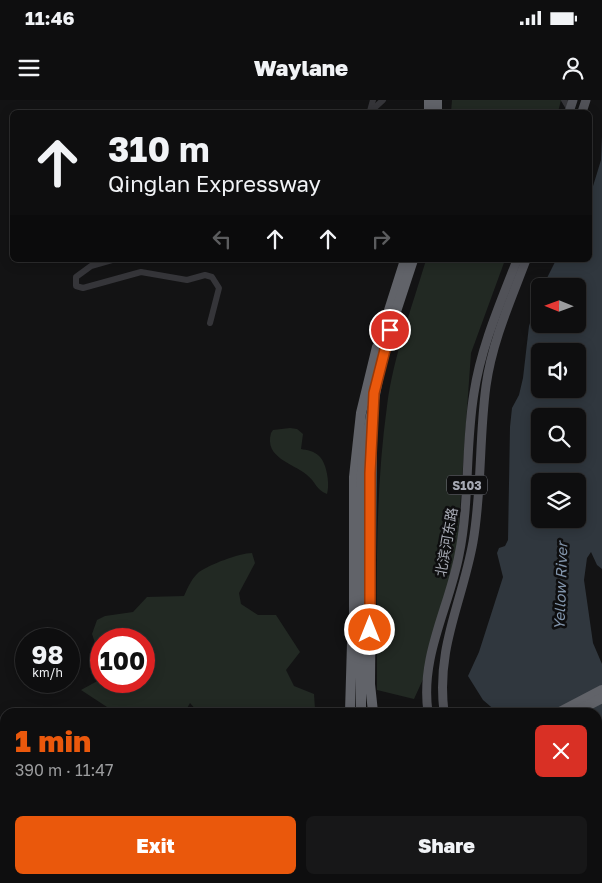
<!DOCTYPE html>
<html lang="en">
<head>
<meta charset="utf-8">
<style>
  :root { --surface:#0e0e0f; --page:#171718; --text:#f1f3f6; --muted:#9b9c9e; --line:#2e2e2f; --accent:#ea580c }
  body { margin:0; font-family:"Golos Text","Noto Sans SC",sans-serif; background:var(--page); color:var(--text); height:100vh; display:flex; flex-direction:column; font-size:19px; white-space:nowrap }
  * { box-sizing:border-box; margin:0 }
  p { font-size:16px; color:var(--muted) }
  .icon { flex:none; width:28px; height:28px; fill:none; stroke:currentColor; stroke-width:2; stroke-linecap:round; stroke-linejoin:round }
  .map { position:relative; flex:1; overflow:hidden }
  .drawer { position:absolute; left:0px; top:608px; width:602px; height:176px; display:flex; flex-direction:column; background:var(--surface); border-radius:15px 15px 0 0; box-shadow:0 2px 12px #0003,0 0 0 1px var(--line) }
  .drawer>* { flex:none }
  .hud { position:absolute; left:10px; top:10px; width:582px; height:152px; border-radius:8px; box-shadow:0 2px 12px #0003,0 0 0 1px var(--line); background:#0e0e0f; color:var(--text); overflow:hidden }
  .needle { width:32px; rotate:271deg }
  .fabs { position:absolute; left:531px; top:178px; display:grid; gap:10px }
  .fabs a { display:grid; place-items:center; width:55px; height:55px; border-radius:8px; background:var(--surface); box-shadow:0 2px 12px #0003,0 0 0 1px var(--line); font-size:25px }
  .speed { position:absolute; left:15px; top:528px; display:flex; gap:10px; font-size:25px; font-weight:700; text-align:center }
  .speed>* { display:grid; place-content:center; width:65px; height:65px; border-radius:50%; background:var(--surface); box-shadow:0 2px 12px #0003,0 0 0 1px var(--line); line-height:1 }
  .speed small { font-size:12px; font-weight:400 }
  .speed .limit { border:8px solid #d22; background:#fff; color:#111 }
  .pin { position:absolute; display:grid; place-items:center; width:42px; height:42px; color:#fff; margin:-21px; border:2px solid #fff; border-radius:50%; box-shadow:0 1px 5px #0007 }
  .me { position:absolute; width:55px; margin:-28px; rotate:0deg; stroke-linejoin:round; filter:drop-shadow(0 0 4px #0008) }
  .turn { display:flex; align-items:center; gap:18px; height:105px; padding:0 15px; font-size:22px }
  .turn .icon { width:65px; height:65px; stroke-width:2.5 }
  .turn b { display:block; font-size:35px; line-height:42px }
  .lanes { display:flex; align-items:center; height:48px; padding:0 15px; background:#0003; justify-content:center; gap:25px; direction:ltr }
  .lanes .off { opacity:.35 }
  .round { display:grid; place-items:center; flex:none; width:52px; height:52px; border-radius:8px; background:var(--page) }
  .summary { display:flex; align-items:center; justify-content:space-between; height:85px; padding:0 15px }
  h1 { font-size:30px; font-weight:800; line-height:38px; color:var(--accent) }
  .action { display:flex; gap:10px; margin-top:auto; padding:10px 15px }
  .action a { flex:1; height:58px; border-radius:8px; background:var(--accent); color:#fff; font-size:20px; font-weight:800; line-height:58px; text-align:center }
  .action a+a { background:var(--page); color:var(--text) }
  .status { display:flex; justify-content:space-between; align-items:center; height:35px; padding:0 25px; background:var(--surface); direction:ltr }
  .status svg { height:14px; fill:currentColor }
  header { display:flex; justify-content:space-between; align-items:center; height:65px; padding:0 15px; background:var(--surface); font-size:22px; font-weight:800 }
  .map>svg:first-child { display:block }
</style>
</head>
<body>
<div class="status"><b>11:46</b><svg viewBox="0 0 49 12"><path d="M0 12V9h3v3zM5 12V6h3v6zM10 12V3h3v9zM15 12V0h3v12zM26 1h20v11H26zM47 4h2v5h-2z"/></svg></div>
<header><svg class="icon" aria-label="menu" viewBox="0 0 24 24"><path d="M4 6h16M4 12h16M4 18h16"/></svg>Waylane<svg class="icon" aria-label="person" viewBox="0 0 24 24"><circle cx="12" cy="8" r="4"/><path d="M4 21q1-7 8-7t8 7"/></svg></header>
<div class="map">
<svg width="602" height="783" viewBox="0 0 602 783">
  <rect width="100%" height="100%" fill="#131314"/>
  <!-- green -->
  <g fill="#222923">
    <path d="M452 0H561L558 12H451Z"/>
    <path d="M426 160H505L471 253 457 451 429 566 414 599 377 590C377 496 374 400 387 306 393 258 412 207 426 160Z"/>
    <path d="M290 328 297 329 303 334 301 349C307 350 314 351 319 356 327 363 330 385 327 394 316 390 316 382 307 375 293 363 264 358 271 333L273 330Z"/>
    <path d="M252 453 255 463 239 493 241 504 258 515H276L300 552 286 570 294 586 314 594 315 609 313 612H198L190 603 185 612H109L107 607 81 590 101 579V581H144V539H101V560L92 534 97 520 105 516 133 512 147 497 184 496C188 487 192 478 199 472 209 465 239 453 252 453Z"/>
  </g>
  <!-- water -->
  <path fill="#30373e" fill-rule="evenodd" d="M602 36V469L597 465 591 452 587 458 584 480 593 543 602 564V775L598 771V612H497L483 600 468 576 479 552 503 477 497 453 499 448 505 446 508 440 510 327 512 308 519 295 523 278 529 226 540 194V224H578V186H543L556 160H590V96L601 60ZM540 251H578V289H540ZM540 316H578V354H540ZM540 381H578V419H540Z"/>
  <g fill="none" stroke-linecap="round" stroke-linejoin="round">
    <!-- minor -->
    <g stroke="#353539" stroke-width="6">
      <path d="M564 0 570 10 574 12"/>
      <path d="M370 11 373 0"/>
      <path d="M370 12 383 0"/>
      <path d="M112 160 91 166 76 177V186L83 188 141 172 187 180 205 175 212 177 219 188 210 223"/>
    </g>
    <!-- major -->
    <g stroke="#515258" stroke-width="9">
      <path d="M569 12 573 0"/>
      <path d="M582 12 586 0"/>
      <path d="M428 612C420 556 449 508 459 455 470 401 465 347 474 293 481 247 500 204 517 160"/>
      <path d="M444 612C436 547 462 503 473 442 482 390 479 338 486 286 492 242 510 202 526 160"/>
      <path d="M500 779 502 783"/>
      <path d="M511 779 513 783"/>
    </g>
    <!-- highway -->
    <g stroke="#616369" stroke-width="10">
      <path d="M429 12V0"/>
      <path d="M437 12V0"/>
      <path d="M384 226 405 160"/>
      <path d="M372 339 370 584 373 612"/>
      <path d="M354 550V377L361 313 377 247"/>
      <path d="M350 612 352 543"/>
      <path d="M361 612V388L363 357 384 248 413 160"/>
      <path d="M560 612 602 590"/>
      <path d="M575 612 602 598"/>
      <path d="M217 783 225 779"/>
      <path d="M237 783 245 779"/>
      <path d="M254 783 262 779"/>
      <path d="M274 783 279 779"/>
      <path d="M355 783V779"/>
    </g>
  </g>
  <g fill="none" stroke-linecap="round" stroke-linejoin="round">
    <defs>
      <path id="route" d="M370 530V373L374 293 390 230"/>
    </defs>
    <!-- route casing -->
    <use href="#route" stroke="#983908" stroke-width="12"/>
    <!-- route -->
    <use href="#route" stroke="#ea580c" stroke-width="9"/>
  </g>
  <g text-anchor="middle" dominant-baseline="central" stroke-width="5" stroke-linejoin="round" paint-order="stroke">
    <!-- shield labels -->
    <rect fill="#0e0e0f" stroke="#787a82" stroke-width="1" x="447" y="375.5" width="40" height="19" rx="4"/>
    <g font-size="12" font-weight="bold" fill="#a6a9b3">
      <text x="467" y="385">S103</text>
    </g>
    <!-- street labels -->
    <g font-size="14" fill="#a6a9b3" stroke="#0e0e0f">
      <text transform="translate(446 442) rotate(-80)">北滨河东路</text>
    </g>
    <!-- water labels -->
    <g font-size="15" font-style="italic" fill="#8194ab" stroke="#0e0e0f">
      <text transform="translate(560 486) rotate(-88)">Yellow River</text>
    </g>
  </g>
</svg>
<div class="fabs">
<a><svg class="needle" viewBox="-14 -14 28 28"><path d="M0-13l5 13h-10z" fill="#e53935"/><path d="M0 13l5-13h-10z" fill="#9b9c9e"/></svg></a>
<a><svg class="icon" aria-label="sound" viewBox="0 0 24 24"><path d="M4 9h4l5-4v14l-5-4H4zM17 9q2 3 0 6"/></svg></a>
<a><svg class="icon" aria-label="search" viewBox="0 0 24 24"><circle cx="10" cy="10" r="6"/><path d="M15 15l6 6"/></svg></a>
<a><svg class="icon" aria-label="layers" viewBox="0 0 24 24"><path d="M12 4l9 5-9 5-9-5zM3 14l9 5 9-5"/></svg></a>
</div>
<div class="speed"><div>98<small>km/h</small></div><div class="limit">100</div></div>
<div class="pin" style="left:390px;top:230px;background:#d93025"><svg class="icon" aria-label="arrive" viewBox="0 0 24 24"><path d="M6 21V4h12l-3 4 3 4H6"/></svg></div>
<svg class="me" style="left:370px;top:530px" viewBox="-20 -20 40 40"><circle r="17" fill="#ea580c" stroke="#fff" stroke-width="3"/><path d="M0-11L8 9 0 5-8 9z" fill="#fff"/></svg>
<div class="hud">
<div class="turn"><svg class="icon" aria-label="ahead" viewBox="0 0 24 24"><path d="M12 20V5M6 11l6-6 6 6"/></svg><div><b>310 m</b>Qinglan Expressway</div></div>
<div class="lanes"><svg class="icon off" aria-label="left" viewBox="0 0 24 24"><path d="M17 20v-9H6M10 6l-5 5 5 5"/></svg><svg class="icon" aria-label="ahead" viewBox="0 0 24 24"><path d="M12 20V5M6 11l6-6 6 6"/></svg><svg class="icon" aria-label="ahead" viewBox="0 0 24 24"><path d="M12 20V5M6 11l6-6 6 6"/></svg><svg class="icon off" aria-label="right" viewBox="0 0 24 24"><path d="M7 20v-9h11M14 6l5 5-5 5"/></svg></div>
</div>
<section class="drawer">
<div class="summary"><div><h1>1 min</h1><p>390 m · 11:47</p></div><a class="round" style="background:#d93025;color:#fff"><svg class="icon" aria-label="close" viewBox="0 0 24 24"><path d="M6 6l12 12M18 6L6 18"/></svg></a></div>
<div class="action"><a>Exit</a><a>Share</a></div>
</section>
</div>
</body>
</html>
